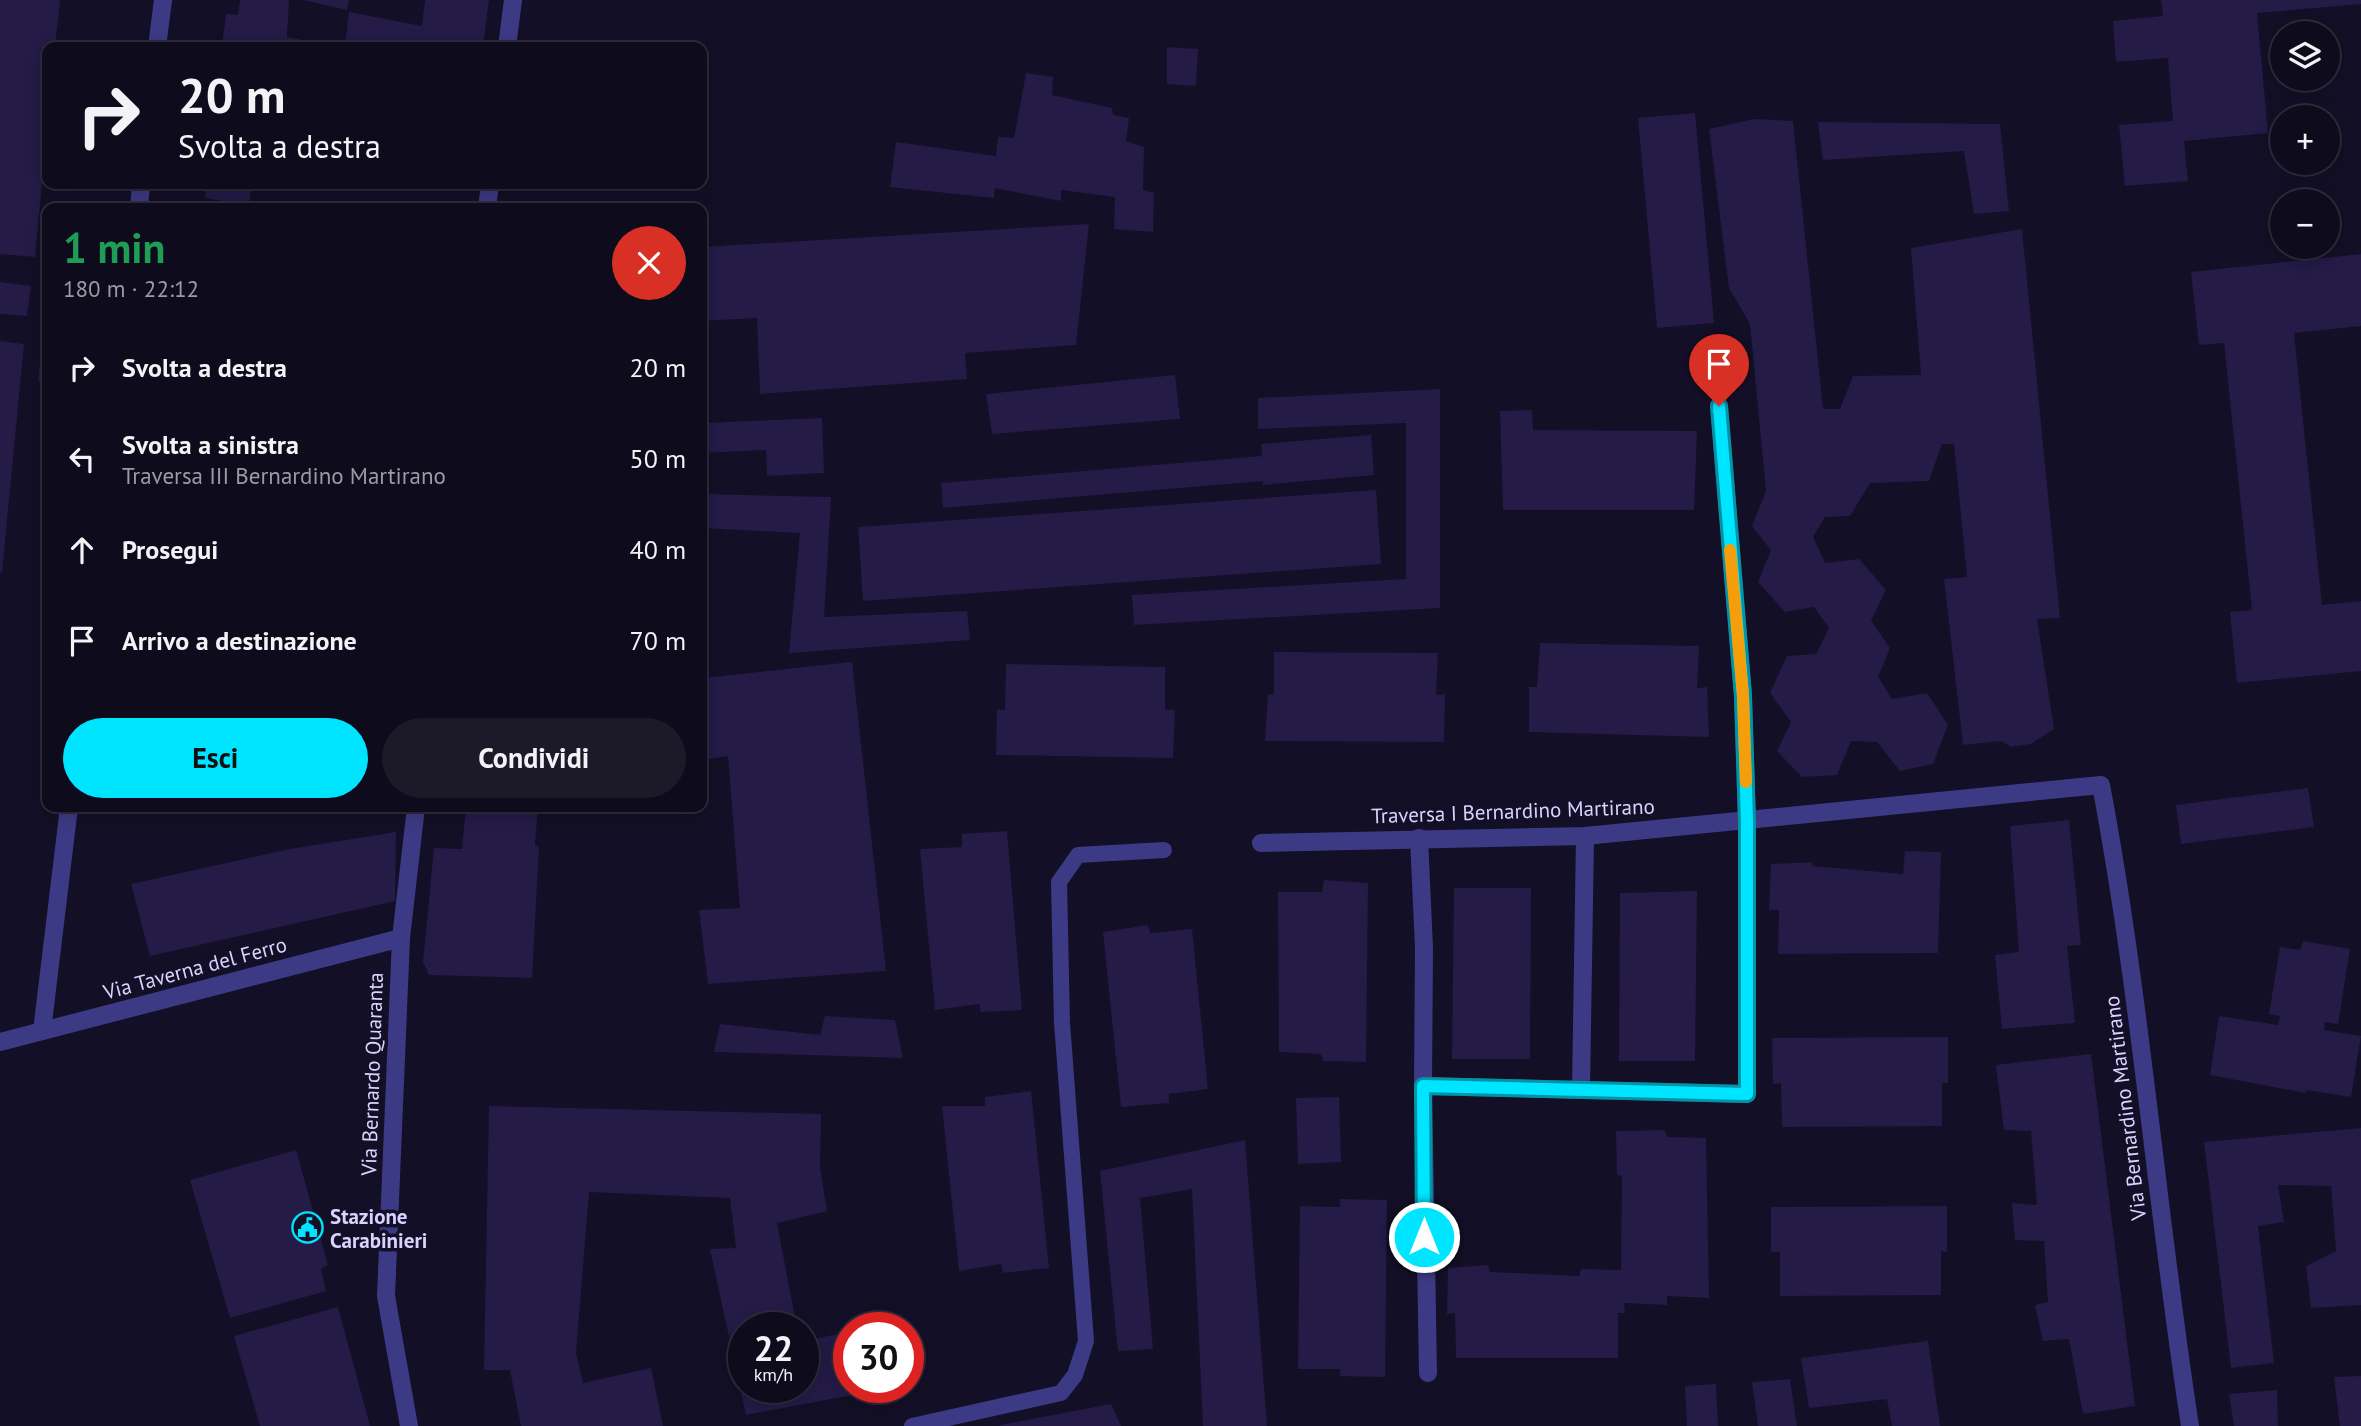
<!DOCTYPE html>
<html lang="it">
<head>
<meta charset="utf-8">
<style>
  :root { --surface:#0e0b1c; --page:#1c1929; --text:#f1f3f6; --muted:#9b9ba3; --line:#2e2b3b; --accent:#00e5ff }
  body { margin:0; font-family:"PT Sans",sans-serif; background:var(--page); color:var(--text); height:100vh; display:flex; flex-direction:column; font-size:26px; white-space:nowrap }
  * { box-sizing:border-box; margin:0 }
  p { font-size:23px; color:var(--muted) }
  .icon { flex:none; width:38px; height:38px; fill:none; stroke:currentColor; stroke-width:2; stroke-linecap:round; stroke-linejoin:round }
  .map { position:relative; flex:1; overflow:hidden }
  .details { position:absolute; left:42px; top:203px; width:665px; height:609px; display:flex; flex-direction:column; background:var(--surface); border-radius:14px; box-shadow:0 4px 18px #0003,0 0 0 2px var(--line) }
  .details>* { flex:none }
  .banner { position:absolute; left:42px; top:42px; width:665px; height:147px; border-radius:14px; box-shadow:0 4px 18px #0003,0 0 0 2px var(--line); background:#0e0b1c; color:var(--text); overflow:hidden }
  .controls { position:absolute; left:2270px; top:21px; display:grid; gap:14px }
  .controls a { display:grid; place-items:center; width:70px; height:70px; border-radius:50%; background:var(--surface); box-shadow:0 4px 18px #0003,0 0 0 2px var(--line); font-size:35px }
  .speed { position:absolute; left:728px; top:1312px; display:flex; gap:14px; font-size:35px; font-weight:700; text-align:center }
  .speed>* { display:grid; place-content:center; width:91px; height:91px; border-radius:50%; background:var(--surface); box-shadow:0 4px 18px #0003,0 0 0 2px var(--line); line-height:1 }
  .speed small { font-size:18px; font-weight:400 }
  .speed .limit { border:10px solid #d22; background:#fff; color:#111 }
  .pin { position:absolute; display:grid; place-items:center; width:60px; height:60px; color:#fff; margin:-72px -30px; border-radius:50% 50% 50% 0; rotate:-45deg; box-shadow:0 0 7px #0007 }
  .pin .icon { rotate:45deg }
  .me { position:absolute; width:77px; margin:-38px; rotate:0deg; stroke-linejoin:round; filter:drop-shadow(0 0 5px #0008) }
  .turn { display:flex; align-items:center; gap:24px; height:147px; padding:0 21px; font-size:32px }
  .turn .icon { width:91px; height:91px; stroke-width:2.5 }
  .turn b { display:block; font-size:49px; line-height:60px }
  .round { display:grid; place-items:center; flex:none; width:74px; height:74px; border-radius:37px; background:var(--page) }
  .summary { display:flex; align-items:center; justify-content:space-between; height:119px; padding:0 21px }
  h1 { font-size:42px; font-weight:700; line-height:52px; color:#1e9e55 }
  .button { display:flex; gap:14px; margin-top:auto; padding:14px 21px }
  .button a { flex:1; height:80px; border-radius:42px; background:var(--accent); color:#111; font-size:28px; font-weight:700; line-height:80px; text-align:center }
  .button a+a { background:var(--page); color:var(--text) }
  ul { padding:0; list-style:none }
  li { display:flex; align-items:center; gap:21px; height:91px; padding:0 21px }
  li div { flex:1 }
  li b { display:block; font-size:26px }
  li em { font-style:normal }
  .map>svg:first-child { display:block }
</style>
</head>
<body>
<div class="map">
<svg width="2361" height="1426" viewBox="0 0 2361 1426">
  <rect width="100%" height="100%" fill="#130f26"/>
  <!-- building -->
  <g fill="#241b47">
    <path d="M0 0H60L55 47H47V130L35 257 0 254Z"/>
    <path d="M240 0H289L287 37 313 42 312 47H222L226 14 238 15Z"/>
    <path d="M303 0H349L347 10Z"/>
    <path d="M425 0H489L483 47H345L349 12 422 26Z"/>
    <path d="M2161 0H2361V4L2257 13 2268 133 2184 141 2188 181 2125 186 2119 125 2173 121 2168 58 2116 62 2113 21 2163 16Z"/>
    <path d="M1167 47 1198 49 1196 86 1167 84Z"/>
    <path d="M1026 73 1053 77 1052 95 1112 108 1113 115 1129 118 1126 141 1144 147 1143 190 1154 193 1153 232 1114 229 1115 197 1061 190V201L995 188 994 198 890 187 896 142 996 156 998 137 1014 138Z"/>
    <path d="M1695 113 1714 323 1657 328 1638 118Z"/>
    <path d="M1754 119 1793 121 1823 409H1840L1853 376 1921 375 1911 248 2022 229 2060 618 2037 619 2054 729 2031 744 2011 747 2002 741 1963 745 1944 579 1967 577 1954 444H1942L1929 481 1870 483 1850 516 1825 517 1813 537 1825 563 1859 559 1886 590 1871 621 1890 648 1878 677 1892 699 1927 693 1948 725 1933 764 1900 771 1877 742 1851 741 1837 775 1802 777 1777 751 1791 722 1770 693 1787 656 1816 654 1829 628 1814 607 1785 612 1758 582 1771 550 1752 526 1766 491 1750 324 1729 288 1709 129Z"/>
    <path d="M1818 122 2000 124 2009 211 1974 214 1964 151 1823 160Z"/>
    <path d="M206 184H252L249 205 205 198Z"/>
    <path d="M1089 224 1076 345 965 353 967 379 760 394 757 318 702 321V247Z"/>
    <path d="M2361 254V326L2294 333 2322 605 2361 601V671L2237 683 2230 612 2252 610 2224 343 2199 345 2191 272Z"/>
    <path d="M0 282 31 286 27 316 0 314Z"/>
    <path d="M0 341 24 344 2 572H0Z"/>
    <path d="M42 344 47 345V382L38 381Z"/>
    <path d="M1175 375 1180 419 992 434 986 394Z"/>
    <path d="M1440 389V608L1134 625 1132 595 1406 579V423L1258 429V398Z"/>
    <path d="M1532 410 1533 430 1697 431 1694 510H1503L1500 411Z"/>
    <path d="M822 418 824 473 767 476 766 450 702 453V423Z"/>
    <path d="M1371 435 1374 475 1263 485V481L943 508 941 483 1262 456 1261 444Z"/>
    <path d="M1376 490 1381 564 863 601 858 527Z"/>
    <path d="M702 494 831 497 824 617 967 611 970 640 789 653 800 533 702 528Z"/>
    <path d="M1540 643 1699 646 1697 688 1707 687 1709 737 1529 732V687H1537Z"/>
    <path d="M1274 652 1438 653 1436 695 1445 694 1444 742 1265 741 1268 694 1274 695Z"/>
    <path d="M852 662 886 971 708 984 699 910 740 908 728 756 702 760V678Z"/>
    <path d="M1006 664 1165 667V710H1175L1173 758 996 755 997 709 1005 710Z"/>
    <path d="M2308 788 2314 827 2181 844 2176 805Z"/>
    <path d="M138 807H177V808L137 815Z"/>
    <path d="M241 807H290L288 814 241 811Z"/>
    <path d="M466 807H538L535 845 539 847 532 978 429 975 423 962 434 848 462 849Z"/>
    <path d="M2069 820 2081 945 2067 946 2075 1023 2002 1029 1995 955 2019 952 2010 826Z"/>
    <path d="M1007 831 1022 1010 981 1012 979 1004 935 1010 920 849 962 847V834Z"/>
    <path d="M396 832 395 901 150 956 131 884 290 849Z"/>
    <path d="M1905 851 1941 852 1938 953 1778 954 1779 910H1769L1771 864 1813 862 1812 866 1903 874Z"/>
    <path d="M1324 880 1368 883 1366 1062 1323 1061 1321 1054 1279 1052 1278 892H1322Z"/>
    <path d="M1454 888H1531L1530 1059H1452Z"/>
    <path d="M1697 891 1695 1061H1619L1620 893Z"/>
    <path d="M1148 925 1150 933 1192 929 1208 1089 1169 1094V1103L1121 1107 1103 932Z"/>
    <path d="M2303 941 2350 949 2338 1024 2325 1022 2324 1030 2361 1036 2351 1097 2306 1090V1093L2210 1075 2219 1016 2278 1025 2280 1016 2269 1014 2280 947 2300 950Z"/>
    <path d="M825 1016 895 1020 903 1058 714 1052 720 1024 820 1035Z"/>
    <path d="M1948 1037V1083H1942V1126L1782 1127 1781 1083 1773 1084 1772 1038Z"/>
    <path d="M2091 1054 2135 1406 2083 1414 2069 1339 2043 1341 2035 1305 2048 1302 2044 1241 2015 1240 2012 1203 2037 1205 2031 1131 2004 1130 1996 1065Z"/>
    <path d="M1031 1091 1049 1268 1003 1273 1001 1264 959 1271 942 1106H985V1097Z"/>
    <path d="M1339 1097 1341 1162 1298 1164 1296 1098Z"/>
    <path d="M489 1106 821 1114 820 1168 827 1211 777 1223 797 1328H744V1388H803V1341L849 1332V1388L884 1389 746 1415 710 1249 736 1248 730 1198 589 1192 576 1353 583 1383 651 1368 663 1426H521L510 1370H484Z"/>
    <path d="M2361 1128V1305L2311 1308 2306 1266 2336 1251 2331 1186 2278 1185 2284 1222 2258 1226 2274 1363 2231 1368 2204 1142Z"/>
    <path d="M1665 1130 1667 1137 1706 1138 1709 1298 1667 1296V1305L1624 1303 1625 1313H1618V1358H1456L1455 1313 1447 1314 1448 1268 1488 1265 1490 1272 1579 1276 1581 1269 1621 1270 1622 1176 1617 1175 1616 1131Z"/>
    <path d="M1245 1140 1267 1426H1203L1192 1189 1140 1198 1153 1349 1118 1351 1100 1171Z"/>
    <path d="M296 1150 328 1265 321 1269 326 1291 230 1318 190 1180Z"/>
    <path d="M1340 1199 1387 1200 1385 1377 1340 1376V1369H1298L1300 1206 1340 1207Z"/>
    <path d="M1947 1206V1252L1941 1251V1295L1780 1296V1252H1771V1207Z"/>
    <path d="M338 1307 370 1426H260L234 1336Z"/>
    <path d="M1928 1341 1940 1426H1892L1887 1399 1809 1408 1801 1358Z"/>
    <path d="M2361 1376V1426H2340L2334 1377Z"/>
    <path d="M1790 1379 1797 1426H1758L1752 1382Z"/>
    <path d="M1716 1384 1718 1426H1687L1685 1386Z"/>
    <path d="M2277 1390 2278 1426H2234L2229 1394Z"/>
    <path d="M1111 1404 1121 1426H1000V1425Z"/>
  </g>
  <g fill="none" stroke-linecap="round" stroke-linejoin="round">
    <!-- lane -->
    <path stroke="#3d3a85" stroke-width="16" d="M912 1426 1061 1393 1075 1375 1086 1341 1062 1023 1059 882 1078 855 1164 850"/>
    <!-- street -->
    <g stroke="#3d3a85" stroke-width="18">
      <path d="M157 47 163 0"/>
      <path d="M507 47 513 0"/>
      <path d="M139 208 141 184"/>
      <path d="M487 208 490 184"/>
      <path d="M1419 838 1424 948 1423 1086 1747 1094V821L1743 696 1719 406"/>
      <path d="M1261 843 1585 836 2101 785C2141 997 2157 1213 2190 1426"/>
      <path d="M42 1031 69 807"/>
      <path d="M0 1042 401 938"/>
      <path d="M1423 1086 1428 1373"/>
      <path d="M1581 1088 1585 836"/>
      <path d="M409 1426 386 1296 401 938 416 807"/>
    </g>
  </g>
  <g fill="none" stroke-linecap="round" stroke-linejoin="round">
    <defs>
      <path id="route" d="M1424 1237 1423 1086 1747 1094V821L1743 696 1719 406"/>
    </defs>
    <!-- route casing -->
    <use href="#route" stroke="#0095a6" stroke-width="18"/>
    <!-- route -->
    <use href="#route" stroke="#00e5ff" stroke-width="12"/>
    <!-- slow -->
    <path stroke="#f59e0b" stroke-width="12" d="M1730 550 1743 696 1746 782"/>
  </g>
  <!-- icons -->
  <defs>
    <symbol id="civic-ring" viewBox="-11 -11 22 22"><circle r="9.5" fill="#130f26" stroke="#00e5ff" stroke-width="1.5"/><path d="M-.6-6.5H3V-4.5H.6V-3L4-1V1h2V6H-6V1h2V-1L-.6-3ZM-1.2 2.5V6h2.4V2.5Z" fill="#00e5ff"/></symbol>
  </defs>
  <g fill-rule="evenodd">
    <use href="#civic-ring" x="290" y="1210" width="35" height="35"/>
  </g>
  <g text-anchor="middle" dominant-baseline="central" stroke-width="7" stroke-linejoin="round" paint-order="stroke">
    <!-- street labels -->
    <g font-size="21" fill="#d9d4ff" stroke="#130f26">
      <text transform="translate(1513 811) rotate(-2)">Traversa I Bernardino Martirano</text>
      <text transform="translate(195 968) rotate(-15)">Via Taverna del Ferro</text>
      <text transform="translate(372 1074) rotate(-88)">Via Bernardo Quaranta</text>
      <text transform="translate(2125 1108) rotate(-97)">Via Bernardino Martirano</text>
    </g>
    <!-- poi labels -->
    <g font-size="21" font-weight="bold" fill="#d9d4ff" stroke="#130f26" text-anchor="start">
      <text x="330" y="1216">Stazione<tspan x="330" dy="24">Carabinieri</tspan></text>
    </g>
  </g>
</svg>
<div class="controls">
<a><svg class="icon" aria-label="layers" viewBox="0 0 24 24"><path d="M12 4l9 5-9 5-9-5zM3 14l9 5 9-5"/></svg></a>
<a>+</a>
<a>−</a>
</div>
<div class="speed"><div>22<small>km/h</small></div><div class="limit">30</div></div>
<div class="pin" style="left:1719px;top:406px;background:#d93025"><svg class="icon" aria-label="arrive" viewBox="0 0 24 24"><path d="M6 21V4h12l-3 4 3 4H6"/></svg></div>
<svg class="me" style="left:1424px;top:1237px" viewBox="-20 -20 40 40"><circle r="17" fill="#00e5ff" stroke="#fff" stroke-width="3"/><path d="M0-11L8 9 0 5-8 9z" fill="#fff"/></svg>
<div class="banner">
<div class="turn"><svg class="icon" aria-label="right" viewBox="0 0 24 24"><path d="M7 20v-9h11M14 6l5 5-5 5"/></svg><div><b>20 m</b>Svolta a destra</div></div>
</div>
<section class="details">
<div class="summary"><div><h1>1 min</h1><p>180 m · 22:12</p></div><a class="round" style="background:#d93025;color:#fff"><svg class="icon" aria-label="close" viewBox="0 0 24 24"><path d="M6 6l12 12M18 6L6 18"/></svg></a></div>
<ul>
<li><svg class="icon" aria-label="right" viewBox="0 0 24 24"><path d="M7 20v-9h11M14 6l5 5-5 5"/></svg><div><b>Svolta a destra</b></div><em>20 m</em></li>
<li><svg class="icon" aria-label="left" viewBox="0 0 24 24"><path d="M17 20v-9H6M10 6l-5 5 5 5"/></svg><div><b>Svolta a sinistra</b><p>Traversa III Bernardino Martirano</p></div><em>50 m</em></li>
<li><svg class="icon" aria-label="ahead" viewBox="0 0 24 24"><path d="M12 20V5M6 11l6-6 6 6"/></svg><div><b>Prosegui</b></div><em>40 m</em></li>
<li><svg class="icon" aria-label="arrive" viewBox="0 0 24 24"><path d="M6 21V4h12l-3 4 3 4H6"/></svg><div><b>Arrivo a destinazione</b></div><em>70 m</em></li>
</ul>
<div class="button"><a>Esci</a><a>Condividi</a></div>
</section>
</div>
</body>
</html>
